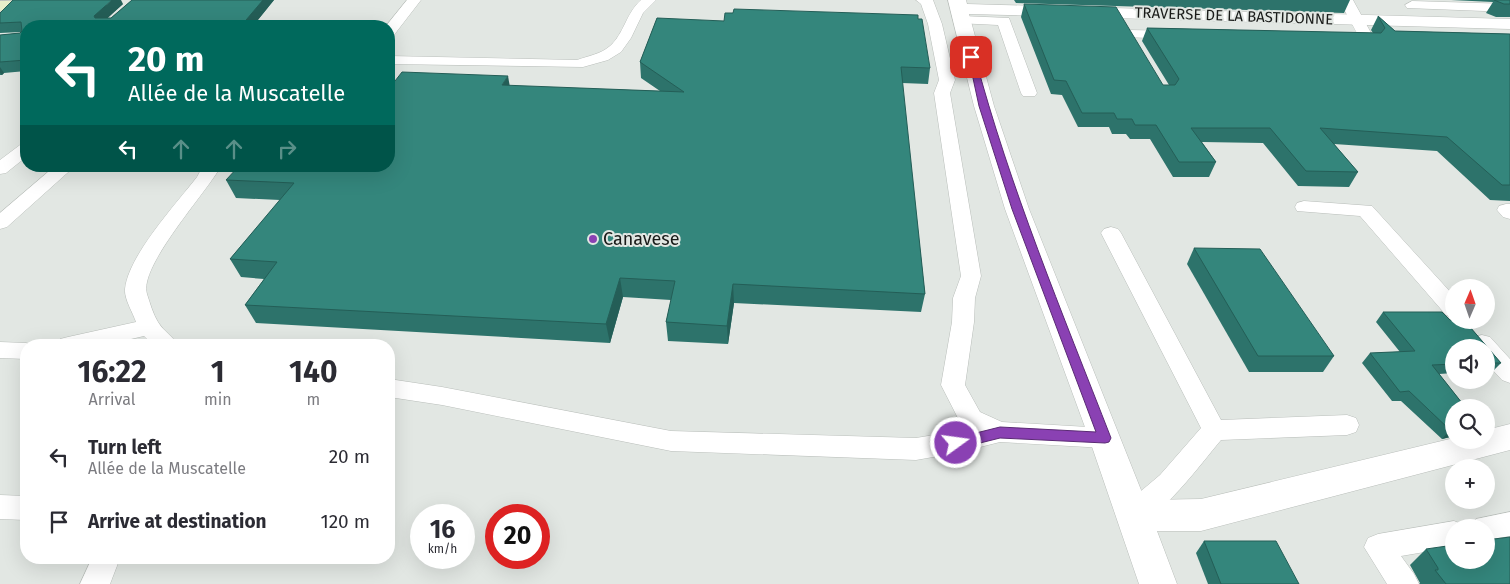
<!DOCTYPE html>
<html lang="en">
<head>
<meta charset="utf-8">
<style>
  :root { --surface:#fff; --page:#f7f7f7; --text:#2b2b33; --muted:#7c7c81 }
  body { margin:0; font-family:"Fira Sans",sans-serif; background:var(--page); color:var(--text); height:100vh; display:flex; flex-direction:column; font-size:19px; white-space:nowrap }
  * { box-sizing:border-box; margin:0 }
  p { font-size:16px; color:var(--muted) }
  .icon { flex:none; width:28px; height:28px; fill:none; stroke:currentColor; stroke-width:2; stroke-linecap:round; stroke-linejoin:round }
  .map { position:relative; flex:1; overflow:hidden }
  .sheet { position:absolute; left:20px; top:339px; width:375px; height:225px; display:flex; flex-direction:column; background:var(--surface); border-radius:20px; box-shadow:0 5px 20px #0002 }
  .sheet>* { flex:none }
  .banner { position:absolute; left:20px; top:20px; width:375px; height:152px; border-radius:20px; box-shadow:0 5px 20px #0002; background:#00695c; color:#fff; overflow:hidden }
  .needle { width:32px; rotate:2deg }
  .tools { position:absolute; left:1445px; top:279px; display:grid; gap:10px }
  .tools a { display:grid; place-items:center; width:50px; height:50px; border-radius:50%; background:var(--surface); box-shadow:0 5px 20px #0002; font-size:25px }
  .speed { position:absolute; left:410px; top:504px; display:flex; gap:10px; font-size:25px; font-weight:700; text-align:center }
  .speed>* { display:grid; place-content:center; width:65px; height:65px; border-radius:50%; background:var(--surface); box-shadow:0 5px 20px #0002; line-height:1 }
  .speed small { font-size:12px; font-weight:400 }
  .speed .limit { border:8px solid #d22; background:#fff; color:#111 }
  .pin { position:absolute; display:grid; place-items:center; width:42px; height:42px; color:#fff; margin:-21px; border-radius:10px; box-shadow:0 2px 8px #0006 }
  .me { position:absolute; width:55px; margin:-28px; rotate:76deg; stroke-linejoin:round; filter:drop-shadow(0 0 4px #0008) }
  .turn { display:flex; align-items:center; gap:18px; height:105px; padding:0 25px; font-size:22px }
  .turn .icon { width:65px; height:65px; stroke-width:2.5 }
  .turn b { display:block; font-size:35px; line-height:42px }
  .lanes { display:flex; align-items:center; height:48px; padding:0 25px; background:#0003; justify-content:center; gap:25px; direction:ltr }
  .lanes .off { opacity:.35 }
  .eta { display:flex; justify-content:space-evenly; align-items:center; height:85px; text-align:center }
  .eta b { font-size:30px; font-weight:700; line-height:35px }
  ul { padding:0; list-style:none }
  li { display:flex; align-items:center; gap:15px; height:65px; padding:0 25px }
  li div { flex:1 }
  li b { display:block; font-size:19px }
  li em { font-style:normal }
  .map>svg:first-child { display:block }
</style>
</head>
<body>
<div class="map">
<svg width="1510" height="584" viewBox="0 0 1510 584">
  <rect width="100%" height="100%" fill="#e2e7e3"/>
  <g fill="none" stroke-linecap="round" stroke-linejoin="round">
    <defs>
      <g id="service">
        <path d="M407 0H421L394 35 389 36V26H386Z"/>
        <path d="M641 0H656L643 13 631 38 621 52 608 60 583 67 389 64V56L577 60C588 56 601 54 610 46 624 34 626 13 641 0Z"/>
        <path d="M916 0H933L942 24 955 80 950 93 981 276 975 298 974 322 965 385 980 412 1002 422 1105 428 1114 431 1118 438 1114 445 1105 448 1000 442 956 453 916 460 671 451 442 405 389 397V379L442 387 671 431 916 438 970 429 962 426 941 385 952 322 953 298 961 276 934 93 939 80 928 24 921 4Z"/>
        <path d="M1339 0H1353L1376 42 1374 45 1346 44 1344 41 1346 38 1359 37Z"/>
        <path d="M1412 1 1510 4V12L1407 8 1405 5Z"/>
        <path d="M962 16 1009 18 1037 93 1035 96H1023L1021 93 998 25 957 23 955 20Z"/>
        <path d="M1129 30 1174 31 1179 32 1181 35 1179 38 1174 39 1124 37 1122 34 1124 31Z"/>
        <path d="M26 144V157L6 173 0 174V160L20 145Z"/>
        <path d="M55 166H75L7 227 0 229V213Z"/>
        <path d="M203 166H221C207 192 138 267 147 294 150 303 153 314 158 322 163 331 173 336 178 345H153L144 336 105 345H57L60 339 68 337 136 322C133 313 124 299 125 289 128 256 176 204 197 177Z"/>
        <path d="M1304 201 1372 206 1454 296V318L1446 315 1360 216 1297 211 1295 207 1297 203Z"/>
        <path d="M1506 204H1510V219L1503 217 1497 210 1499 206Z"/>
        <path d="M1111 227 1118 229 1121 233 1221 420 1347 415 1356 418 1359 425 1356 432 1347 435 1221 440C1200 465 1162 517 1132 528L1122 525 1118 516 1122 507 1160 475 1201 428 1101 233 1104 229Z"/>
        <path d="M1482 335 1490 337 1510 359V383L1502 380 1486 363V348H1473L1471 343 1474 337Z"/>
        <path d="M0 342 26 343 34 345H26V359L0 358Z"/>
        <path d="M0 495 26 496V520L0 519Z"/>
        <path d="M1510 512V536L1486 540V528H1472L1476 519Z"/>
        <path d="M1454 521 1464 525 1465 528H1454V547L1401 556 1414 574 1419 584H1387L1364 547 1368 538 1378 534Z"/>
        <path d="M92 558H120L110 584H80Z"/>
      </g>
      <path id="minor" d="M948 0H966L967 4 1510 19V29L969 14 994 106 1029 209 1145 500 1201 499 1454 438V440H1486V430L1510 424V450L1201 531H1157L1177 584H1139L1089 438 1005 209 974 106Z"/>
      <path id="secondary" d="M47 0 44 4 38 5 0 11V1Z"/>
    </defs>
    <!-- service casing -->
    <use href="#service" stroke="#b9beba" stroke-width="1"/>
    <!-- minor casing -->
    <use href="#minor" stroke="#b9beba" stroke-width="1"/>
    <!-- secondary casing -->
    <use href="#secondary" stroke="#b9beba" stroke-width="1"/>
    <!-- service -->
    <use href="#service" fill="#fff" fill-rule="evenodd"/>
    <!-- minor -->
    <use href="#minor" fill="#fff" fill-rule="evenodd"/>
    <!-- secondary -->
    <use href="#secondary" fill="#e6eeca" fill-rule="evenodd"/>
  </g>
  <!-- wall -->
  <g fill="#2d736b">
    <path d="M132 0H274L253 26H26V71L4 73 2 75H0V35L20 33 21 32 0 33V13L123 4 107 18H111Z"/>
    <path d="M1014 0H1350L1344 13 1016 3Z"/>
    <path d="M1451 0H1510V17H1496L1486 13 1493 2Z"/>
    <path d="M1024 4 1163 85H1169L1142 41 1147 28 1373 33 1371 30 1378 16 1395 31 1510 34V201L1490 200 1437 151 1334 144 1358 172 1349 187 1298 186 1263 143 1202 142 1216 162 1209 177H1173L1150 139H1130L1126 134H1112L1109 127H1078L1062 95 1051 94 1021 17Z"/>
    <path d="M657 18 930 68 928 84 902 83 925 294 921 312 734 303 728 344 668 341 666 322 671 300 623 297 610 343 256 323 245 305 264 279 241 277 230 259 280 200 236 198 226 180 510 86 660 91 641 78 640 62Z"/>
    <path d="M1194 248 1334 356 1323 372H1249L1187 264Z"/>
    <path d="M1383 312H1442L1450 320H1464L1501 363 1492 372H1486V348H1454V373L1439 374 1466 408H1454V436L1442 439 1401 401H1392L1362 363 1370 353 1400 352 1376 322Z"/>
    <path d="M1204 541 1299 584H1208L1196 553Z"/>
    <path d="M1426 549 1510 584H1419L1420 583 1410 565Z"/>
  </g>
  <!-- shaded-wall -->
  <g fill="#245e57">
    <path d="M112 0H121L123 4 99 26 94 16Z"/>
    <path d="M263 0H274L253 26H241Z"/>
    <path d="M0 67 4 73 2 75 0 73Z"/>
    <path d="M508 76 511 93 502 85Z"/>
    <path d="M620 278 623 297 610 343 606 324Z"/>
    <path d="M733 284 734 303 728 344 727 326Z"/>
    <path d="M1454 429V436L1442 439 1450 430Z"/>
  </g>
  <!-- building -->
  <g fill="#34867c" stroke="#245e57">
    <path d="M13 0H112L94 16 95 18H111L132 0H263L241 26H26V60L0 62V35L20 33 22 31 21 22 0 23V13Z"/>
    <path d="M1494 0H1510V4H1504Z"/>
    <path d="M1024 4 1116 7 1163 85H1175L1179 79 1147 28 1381 33 1385 28 1378 16 1395 31 1510 34V185H1502L1447 137 1320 128 1358 172 1306 171 1270 128H1191L1216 162H1179L1156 125H1135L1132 119H1117L1114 113H1082L1066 81 1054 80Z"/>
    <path d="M734 9 918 15V19H922L930 68 901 67 925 294 733 284 727 326 666 322 675 281 620 278 606 324 245 305 277 262 230 259 294 183 226 180 239 166H389V81H395L402 72 508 76 502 85 684 92 640 62 657 18 724 21 725 13H733Z"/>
    <path d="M1194 248 1260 249 1334 356H1258Z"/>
    <path d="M1383 312H1442L1450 320H1464L1501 363H1486V348H1454V364L1432 365 1466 408H1454V429L1450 430 1409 391 1400 392 1370 353 1415 351Z"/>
    <path d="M1510 537V584H1446L1435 570H1438V568L1426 549 1454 545V560H1486V540Z"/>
    <path d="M1204 541H1276L1299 584H1221Z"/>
  </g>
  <!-- route -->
  <path fill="#8a41b3" stroke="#5a2a74" d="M968 55 975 57C1010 188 1062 312 1111 438L1109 442 1105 443 1000 438 956 449 951 447 949 443 951 439 956 438 1000 427 1096 432 1012 209 979 106Z"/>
  <!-- markers -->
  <circle fill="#8a41b3" stroke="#e2e7e3" stroke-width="2" cx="593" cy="239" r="5"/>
  <g text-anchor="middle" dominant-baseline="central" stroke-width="4" stroke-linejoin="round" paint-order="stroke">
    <!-- far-street labels -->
    <g font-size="15" fill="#191b19" stroke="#e2e7e3">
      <text transform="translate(1234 16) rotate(2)">TRAVERSE DE LA BASTIDONNE</text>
    </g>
    <!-- poi labels -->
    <g font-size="18" fill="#191b19" stroke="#e2e7e3" text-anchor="start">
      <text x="603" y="239">Canavese</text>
    </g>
  </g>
</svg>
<div class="tools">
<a><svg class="needle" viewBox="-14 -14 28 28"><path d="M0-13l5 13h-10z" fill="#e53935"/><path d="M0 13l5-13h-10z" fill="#7c7c81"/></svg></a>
<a><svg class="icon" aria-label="sound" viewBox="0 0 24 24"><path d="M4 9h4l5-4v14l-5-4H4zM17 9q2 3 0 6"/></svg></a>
<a><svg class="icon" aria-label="search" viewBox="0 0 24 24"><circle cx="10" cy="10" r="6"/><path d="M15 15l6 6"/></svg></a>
<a>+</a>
<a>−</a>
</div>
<div class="speed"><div>16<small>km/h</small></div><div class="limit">20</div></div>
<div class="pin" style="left:971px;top:57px;background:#d93025"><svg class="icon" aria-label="arrive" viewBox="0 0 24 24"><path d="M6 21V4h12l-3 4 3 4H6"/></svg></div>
<svg class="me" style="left:956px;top:443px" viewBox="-20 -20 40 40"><circle r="17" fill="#8a41b3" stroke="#fff" stroke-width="3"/><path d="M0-11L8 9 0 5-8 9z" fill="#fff"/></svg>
<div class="banner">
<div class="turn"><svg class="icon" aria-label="left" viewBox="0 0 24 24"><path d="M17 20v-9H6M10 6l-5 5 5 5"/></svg><div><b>20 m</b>Allée de la Muscatelle</div></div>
<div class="lanes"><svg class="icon" aria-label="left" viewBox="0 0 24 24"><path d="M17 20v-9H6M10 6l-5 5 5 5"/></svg><svg class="icon off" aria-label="ahead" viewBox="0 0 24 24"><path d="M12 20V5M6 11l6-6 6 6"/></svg><svg class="icon off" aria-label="ahead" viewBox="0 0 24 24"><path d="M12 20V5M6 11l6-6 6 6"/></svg><svg class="icon off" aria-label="right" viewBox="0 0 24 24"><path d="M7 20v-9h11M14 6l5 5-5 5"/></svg></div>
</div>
<section class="sheet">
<div class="eta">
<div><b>16:22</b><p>Arrival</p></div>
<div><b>1</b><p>min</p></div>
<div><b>140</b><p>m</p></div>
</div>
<ul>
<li><svg class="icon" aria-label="left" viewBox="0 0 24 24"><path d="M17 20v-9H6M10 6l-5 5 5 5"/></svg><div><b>Turn left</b><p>Allée de la Muscatelle</p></div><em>20 m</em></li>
<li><svg class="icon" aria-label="arrive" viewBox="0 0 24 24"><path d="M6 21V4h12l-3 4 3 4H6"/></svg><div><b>Arrive at destination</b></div><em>120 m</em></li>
</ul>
</section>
</div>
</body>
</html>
